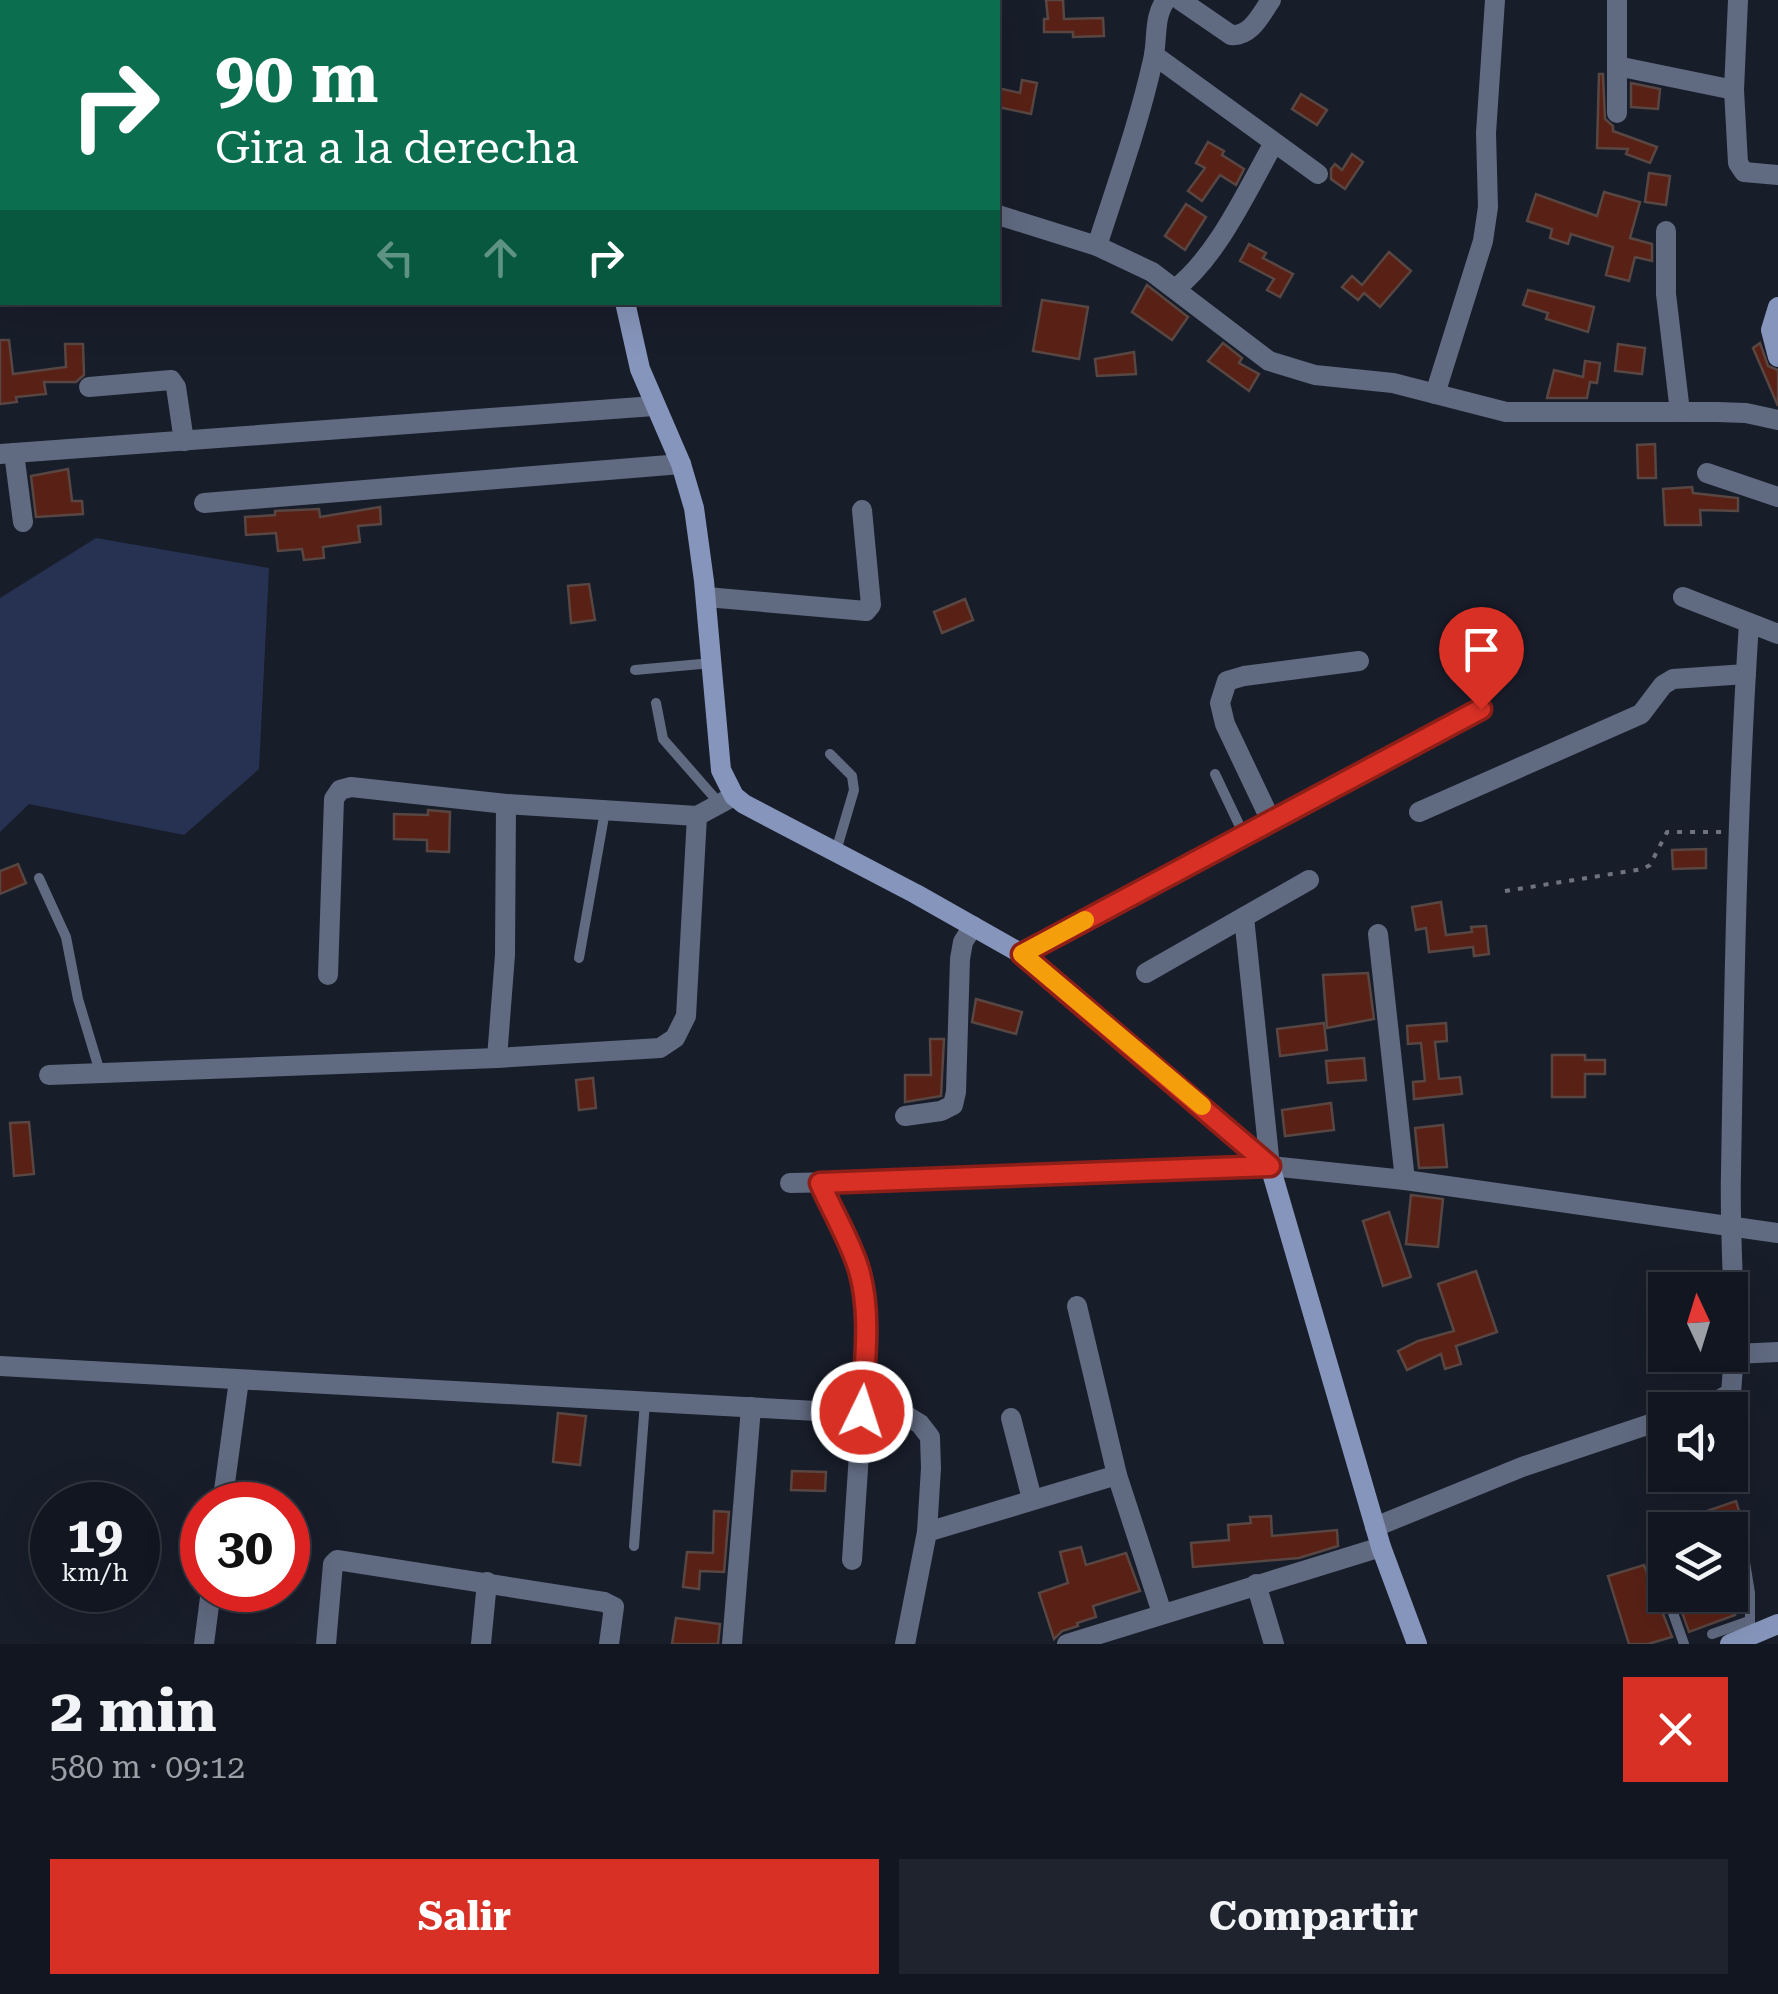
<!DOCTYPE html>
<html lang="es">
<head>
<meta charset="utf-8">
<style>
  :root { --surface:#121620; --page:#1f232d; --text:#f1f3f6; --muted:#9c9fa5; --line:#31353e; --accent:#d93025 }
  body { margin:0; font-family:"Roboto Serif",serif; background:var(--page); color:var(--text); height:100vh; display:flex; flex-direction:column; font-size:38px; white-space:nowrap }
  * { box-sizing:border-box; margin:0 }
  p { font-size:32px; color:var(--muted) }
  .icon { flex:none; width:55px; height:55px; fill:none; stroke:currentColor; stroke-width:2; stroke-linecap:round; stroke-linejoin:round }
  .map { position:relative; height:1644px; overflow:hidden }
  .details { display:flex; flex-direction:column; background:var(--surface); flex:1 }
  .details>* { flex:none }
  .hud { position:absolute; left:0px; top:0px; width:1000px; height:305px; box-shadow:0 10px 40px #0002,0 0 0 2px var(--line); background:#0b6e4f; color:#fff; overflow:hidden }
  .needle { width:65px; rotate:356deg }
  .fabs { position:absolute; left:1648px; top:1272px; display:grid; gap:20px }
  .fabs a { display:grid; place-items:center; width:100px; height:100px; border-radius:0px; background:var(--surface); box-shadow:0 10px 40px #0002,0 0 0 2px var(--line); font-size:50px }
  .speed { position:absolute; left:30px; top:1482px; display:flex; gap:20px; font-size:50px; font-weight:700; text-align:center }
  .speed>* { display:grid; place-content:center; width:130px; height:130px; border-radius:50%; background:var(--surface); box-shadow:0 10px 40px #0002,0 0 0 2px var(--line); line-height:1 }
  .speed small { font-size:25px; font-weight:400 }
  .speed .limit { border:15px solid #d22; background:#fff; color:#111 }
  .pin { position:absolute; display:grid; place-items:center; width:85px; height:85px; color:#fff; margin:-102px -42px; border-radius:50% 50% 50% 0; rotate:-45deg; box-shadow:0 0 10px #0007 }
  .pin .icon { rotate:45deg }
  .me { position:absolute; width:110px; margin:-55px; rotate:4deg; stroke-linejoin:round; filter:drop-shadow(0 0 8px #0008) }
  .turn { display:flex; align-items:center; gap:35px; height:210px; padding:0 50px; font-size:45px }
  .turn .icon { width:130px; height:130px; stroke-width:2.5 }
  .turn b { display:block; font-size:70px; line-height:85px }
  .lanes { display:flex; align-items:center; height:95px; padding:0 50px; background:#0003; justify-content:center; gap:50px; direction:ltr }
  .lanes .off { opacity:.35 }
  .round { display:grid; place-items:center; flex:none; width:105px; height:105px; border-radius:0px; background:var(--page) }
  .summary { display:flex; align-items:center; justify-content:space-between; height:170px; padding:0 50px }
  h1 { font-size:60px; font-weight:700; line-height:75px }
  .action { display:flex; gap:20px; margin-top:auto; padding:20px 50px }
  .action a { flex:1; height:115px; border-radius:0px; background:var(--accent); color:#fff; font-size:40px; font-weight:700; line-height:115px; text-align:center }
  .action a+a { background:var(--page); color:var(--text) }
  .map>svg:first-child { display:block }
</style>
</head>
<body>
<div class="map">
<svg width="1778" height="1644" viewBox="0 0 1778 1644">
  <rect width="100%" height="100%" fill="#181d2a"/>
  <!-- green -->
  <path fill="#273252" d="M96 538 269 568 259 769 184 835 29 804 0 832V598Z"/>
  <!-- building -->
  <g fill="#592116" stroke="#584642" stroke-width="2.5">
    <path d="M1046 0H1063L1064 19 1103 18 1104 36 1073 37V32H1044V19H1048Z"/>
    <path d="M1599 74H1603L1605 119 1613 126V131L1657 147 1650 163 1626 154 1628 149 1597 148Z"/>
    <path d="M1022 80 1037 83 1031 114 998 107V88L1020 93Z"/>
    <path d="M1631 83 1660 89 1658 109 1631 107Z"/>
    <path d="M1301 94 1327 110 1317 125 1292 109Z"/>
    <path d="M1208 142 1224 151 1222 155 1244 169 1236 185 1220 175 1202 201 1188 191 1205 168 1196 163Z"/>
    <path d="M1352 154 1363 162 1345 189 1331 179V169L1335 164 1342 170Z"/>
    <path d="M1649 173 1670 176 1666 205 1645 202Z"/>
    <path d="M1604 192 1640 202 1630 238 1652 244V261L1635 257 1629 281 1606 275 1613 247 1571 234 1568 244 1550 238 1552 229 1527 221 1536 194 1597 216Z"/>
    <path d="M1186 204 1206 217 1185 250 1165 236Z"/>
    <path d="M1249 244 1266 253 1263 258 1293 274 1280 297 1267 290 1274 279 1240 261Z"/>
    <path d="M1389 252 1411 271 1380 307 1364 293 1358 300 1342 287 1352 276 1362 285Z"/>
    <path d="M1147 285 1188 317 1172 340 1132 312Z"/>
    <path d="M1528 290 1594 307 1588 332 1546 319 1548 313 1523 305Z"/>
    <path d="M1042 300 1088 307 1079 359 1033 351Z"/>
    <path d="M0 340H9L13 374 66 367 65 344H83L84 375 76 382H44L46 394 16 397 17 402 0 404Z"/>
    <path d="M1223 343 1242 358 1239 363 1259 374 1249 391 1208 361Z"/>
    <path d="M1760 343 1768 366 1778 370V406L1753 348Z"/>
    <path d="M1618 344 1645 348 1642 374 1615 371Z"/>
    <path d="M1134 352 1136 374 1097 376 1095 359Z"/>
    <path d="M1585 361 1600 363 1597 383 1590 382 1587 398H1547L1554 370 1583 377Z"/>
    <path d="M1655 444 1656 478H1638L1637 445Z"/>
    <path d="M68 469 72 501H82L83 514 36 517 31 476Z"/>
    <path d="M1692 487 1693 493 1738 498V511L1700 510 1701 525H1665L1663 489Z"/>
    <path d="M380 507 381 524 358 526 360 542 323 547 324 558 304 560 302 549 278 551 276 533 246 535 245 517 275 515V511L319 509 320 517Z"/>
    <path d="M589 584 595 620 571 623 568 586Z"/>
    <path d="M965 599 973 620 942 633 934 612Z"/>
    <path d="M428 810 450 812 449 852 427 851V840L394 839V814L428 815Z"/>
    <path d="M1706 849V868L1673 869 1672 850Z"/>
    <path d="M18 864 26 883 0 894V871Z"/>
    <path d="M1441 902 1446 935 1472 932 1471 927 1486 926 1489 954 1474 956 1473 947 1429 952 1426 928 1416 930 1412 907Z"/>
    <path d="M1368 973 1374 1019 1327 1028 1323 975Z"/>
    <path d="M976 999 1022 1012 1016 1034 972 1022Z"/>
    <path d="M1324 1023 1327 1050 1280 1056 1277 1029Z"/>
    <path d="M1446 1023 1447 1041 1435 1042 1439 1079 1460 1077 1462 1094 1414 1099 1413 1082 1425 1081 1421 1043 1408 1044 1407 1026Z"/>
    <path d="M930 1039H944L941 1096 905 1102V1075H931Z"/>
    <path d="M1552 1055H1585V1060H1605V1074H1585V1097H1552Z"/>
    <path d="M1364 1058 1366 1080 1328 1083 1326 1061Z"/>
    <path d="M593 1078 596 1108 579 1110 576 1080Z"/>
    <path d="M1331 1103 1334 1130 1285 1136 1282 1110Z"/>
    <path d="M29 1122 34 1174 14 1176 10 1123Z"/>
    <path d="M1443 1125 1447 1167 1419 1168 1415 1128Z"/>
    <path d="M1411 1195 1443 1199 1438 1247 1406 1244Z"/>
    <path d="M1389 1212 1411 1277 1383 1286 1363 1221Z"/>
    <path d="M1476 1271 1497 1332 1456 1346 1461 1364 1445 1369 1441 1354 1407 1370 1398 1351 1418 1341 1454 1331 1438 1284Z"/>
    <path d="M558 1413 586 1416 580 1465 553 1462Z"/>
    <path d="M792 1471 826 1472 825 1491 791 1490Z"/>
    <path d="M1736 1501 1742 1521 1726 1526 1728 1530H1707L1701 1513Z"/>
    <path d="M714 1511 729 1512 724 1572 700 1571 699 1589 683 1587 687 1552 713 1553Z"/>
    <path d="M1271 1516 1272 1536 1337 1530 1338 1546 1299 1558 1193 1567 1191 1543 1229 1540 1228 1525 1251 1523 1250 1517Z"/>
    <path d="M1081 1547 1086 1565 1126 1553 1140 1591 1093 1606 1096 1617 1077 1623 1078 1626 1062 1631 1054 1639 1039 1593 1068 1583 1060 1552Z"/>
    <path d="M1644 1565 1672 1637 1648 1644H1629L1608 1576Z"/>
    <path d="M1676 1595H1728L1735 1615 1689 1632Z"/>
    <path d="M676 1618 720 1624 718 1644H672Z"/>
  </g>
  <g fill="none" stroke-linecap="round" stroke-linejoin="round">
    <!-- path -->
    <path stroke="#6f737e" stroke-width="4" stroke-dasharray="5 8" stroke-linecap="butt" d="M1505 891 1643 869 1650 865 1667 832H1723"/>
    <!-- lane -->
    <g stroke="#606a81" stroke-width="10">
      <path d="M635 670 712 663"/>
      <path d="M656 703 663 739 720 804"/>
      <path d="M830 754 852 776 854 790 836 851"/>
      <path d="M1215 774 1244 835"/>
      <path d="M39 878 66 937 78 999 100 1072"/>
      <path d="M579 958 605 811"/>
      <path d="M634 1546 645 1402"/>
      <path d="M1743 1550 1750 1593V1635"/>
      <path d="M1667 1596 1684 1644"/>
      <path d="M1712 1634 1749 1621"/>
    </g>
    <!-- street -->
    <g stroke="#606a81" stroke-width="20">
      <path d="M36 0 38 2"/>
      <path d="M1180 0 1231 35C1251 37 1261 14 1271 0"/>
      <path d="M1617 0V113"/>
      <path d="M1738 0 1734 90 1738 163 1744 172 1778 175"/>
      <path d="M817 2 819 0"/>
      <path d="M988 2V0"/>
      <path d="M1154 55 1318 174"/>
      <path d="M0 58 2 63"/>
      <path d="M1617 66 1734 90"/>
      <path d="M998 215 1097 246 1152 272 1269 361 1315 375 1393 383 1506 412H1717L1746 413 1778 420"/>
      <path d="M1666 231V294L1680 412"/>
      <path d="M1097 246C1117 184 1139 123 1153 60 1158 39 1153 17 1166 0"/>
      <path d="M1175 289C1218 256 1247 190 1274 143"/>
      <path d="M89 387 171 380 176 387 184 441"/>
      <path d="M1435 394 1483 241 1488 207 1486 133 1495 0"/>
      <path d="M14 453 23 522"/>
      <path d="M0 454 654 406"/>
      <path d="M1707 473 1778 497"/>
      <path d="M204 503 681 464"/>
      <path d="M706 597 866 611 871 605 862 510"/>
      <path d="M1683 597 1778 634"/>
      <path d="M1419 812 1641 714 1663 685 1673 679 1746 674"/>
      <path d="M1271 821 1225 724 1220 703 1227 681 1244 676 1359 661"/>
      <path d="M1244 917 1270 1166"/>
      <path d="M1378 934 1405 1180"/>
      <path d="M1022 954 1481 709"/>
      <path d="M1146 973 1309 880"/>
      <path d="M328 975 334 799 340 790 351 787 506 804 697 816 734 796"/>
      <path d="M497 1058 505 955 506 804"/>
      <path d="M49 1075 497 1058 660 1048 675 1038 686 1016 697 816"/>
      <path d="M905 1116 941 1111 953 1105 956 1092 960 959 963 942 973 926"/>
      <path d="M790 1183 943 1180 1270 1166 1405 1180 1778 1233"/>
      <path d="M820 1183 859 1270 865 1305 866 1347 852 1560"/>
      <path d="M1077 1306 1117 1475 1162 1613"/>
      <path d="M1735 1354 1778 1352"/>
      <path d="M0 1366 907 1416 920 1424 930 1437 931 1468 927 1532 905 1644"/>
      <path d="M1691 1410 1719 1400 1731 1393C1738 1320 1729 1245 1731 1172 1734 989 1737 806 1749 623"/>
      <path d="M1011 1418 1032 1499"/>
      <path d="M222 1505 239 1380"/>
      <path d="M1375 1527 1522 1467 1665 1419"/>
      <path d="M927 1532 1117 1475"/>
      <path d="M1256 1584 1274 1644"/>
      <path d="M204 1644 211 1590"/>
      <path d="M326 1644 333 1564 337 1560 604 1602 614 1607 609 1644"/>
      <path d="M481 1644 487 1582"/>
      <path d="M732 1644 751 1407"/>
      <path d="M1067 1644 1381 1547"/>
    </g>
    <!-- secondary -->
    <g stroke="#8695bb" stroke-width="20">
      <path d="M587 0 589 2"/>
      <path d="M625 302 640 369 681 464 694 508 704 581 721 770 734 796 744 804 916 894 1022 954 1270 1166 1381 1547 1417 1644"/>
      <path d="M1778 307 1771 330 1778 357"/>
      <path d="M1730 1644 1778 1624"/>
    </g>
  </g>
  <g fill="none" stroke-linecap="round" stroke-linejoin="round">
    <defs>
      <path id="route" d="M862 1412C864 1366 872 1315 859 1270 850 1240 832 1211 820 1183L1270 1166 1022 954 1481 709"/>
    </defs>
    <!-- route casing -->
    <use href="#route" stroke="#8d1f18" stroke-width="25"/>
    <!-- route -->
    <use href="#route" stroke="#d93025" stroke-width="18"/>
    <!-- slow -->
    <path stroke="#f59e0b" stroke-width="18" d="M1085 920 1022 954 1202 1106"/>
  </g>
</svg>
<div class="fabs">
<a><svg class="needle" viewBox="-14 -14 28 28"><path d="M0-13l5 13h-10z" fill="#e53935"/><path d="M0 13l5-13h-10z" fill="#9c9fa5"/></svg></a>
<a><svg class="icon" aria-label="sound" viewBox="0 0 24 24"><path d="M4 9h4l5-4v14l-5-4H4zM17 9q2 3 0 6"/></svg></a>
<a><svg class="icon" aria-label="layers" viewBox="0 0 24 24"><path d="M12 4l9 5-9 5-9-5zM3 14l9 5 9-5"/></svg></a>
</div>
<div class="speed"><div>19<small>km/h</small></div><div class="limit">30</div></div>
<div class="pin" style="left:1481px;top:709px;background:#d93025"><svg class="icon" aria-label="arrive" viewBox="0 0 24 24"><path d="M6 21V4h12l-3 4 3 4H6"/></svg></div>
<svg class="me" style="left:862px;top:1412px" viewBox="-20 -20 40 40"><circle r="17" fill="#d93025" stroke="#fff" stroke-width="3"/><path d="M0-11L8 9 0 5-8 9z" fill="#fff"/></svg>
<div class="hud">
<div class="turn"><svg class="icon" aria-label="right" viewBox="0 0 24 24"><path d="M7 20v-9h11M14 6l5 5-5 5"/></svg><div><b>90 m</b>Gira a la derecha</div></div>
<div class="lanes"><svg class="icon off" aria-label="left" viewBox="0 0 24 24"><path d="M17 20v-9H6M10 6l-5 5 5 5"/></svg><svg class="icon off" aria-label="ahead" viewBox="0 0 24 24"><path d="M12 20V5M6 11l6-6 6 6"/></svg><svg class="icon" aria-label="right" viewBox="0 0 24 24"><path d="M7 20v-9h11M14 6l5 5-5 5"/></svg></div>
</div>
</div>
<section class="details">
<div class="summary"><div><h1>2 min</h1><p>580 m · 09:12</p></div><a class="round" style="background:#d93025;color:#fff"><svg class="icon" aria-label="close" viewBox="0 0 24 24"><path d="M6 6l12 12M18 6L6 18"/></svg></a></div>
<div class="action"><a>Salir</a><a>Compartir</a></div>
</section>
</body>
</html>
